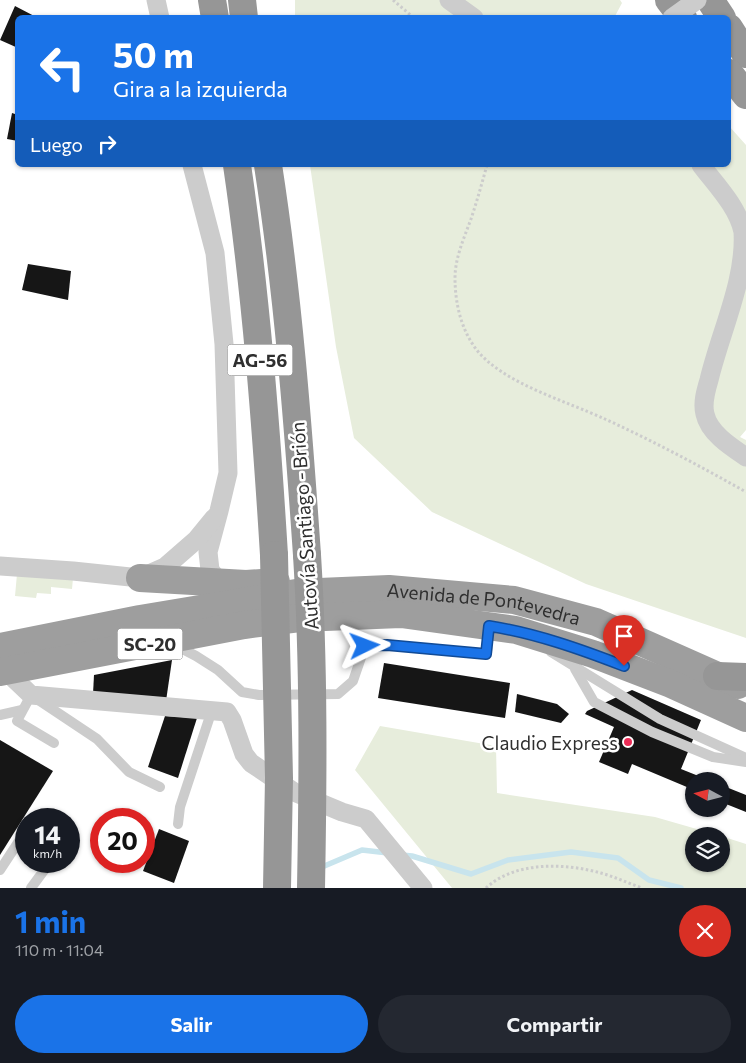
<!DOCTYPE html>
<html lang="es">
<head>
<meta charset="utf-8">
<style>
  :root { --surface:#171b24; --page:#242831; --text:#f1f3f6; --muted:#9ea1a6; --accent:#1a73e8 }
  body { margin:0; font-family:Commissioner,sans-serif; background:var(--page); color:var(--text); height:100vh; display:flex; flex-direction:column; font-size:19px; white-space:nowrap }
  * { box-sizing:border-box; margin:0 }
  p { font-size:16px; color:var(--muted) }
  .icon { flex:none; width:28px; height:28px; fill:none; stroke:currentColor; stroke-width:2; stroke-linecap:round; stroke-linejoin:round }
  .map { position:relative; height:888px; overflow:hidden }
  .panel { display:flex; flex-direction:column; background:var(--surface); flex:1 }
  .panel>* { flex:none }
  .hud { position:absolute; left:15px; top:15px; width:716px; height:152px; border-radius:8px; box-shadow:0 1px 4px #0004; background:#1a73e8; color:#fff; overflow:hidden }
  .needle { width:32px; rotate:277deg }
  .tools { position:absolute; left:685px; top:772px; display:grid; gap:10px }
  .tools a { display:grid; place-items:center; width:45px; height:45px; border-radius:50%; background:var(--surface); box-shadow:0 1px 4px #0004; font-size:25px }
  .speed { position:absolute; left:15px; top:808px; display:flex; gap:10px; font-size:25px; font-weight:700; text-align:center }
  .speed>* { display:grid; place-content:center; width:65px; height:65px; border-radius:50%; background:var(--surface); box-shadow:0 1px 4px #0004; line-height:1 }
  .speed small { font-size:12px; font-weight:400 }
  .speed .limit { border:8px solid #d22; background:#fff; color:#111 }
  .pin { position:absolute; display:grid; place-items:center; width:42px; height:42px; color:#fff; margin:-51px -21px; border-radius:50% 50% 50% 0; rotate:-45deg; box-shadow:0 0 5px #0007 }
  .pin .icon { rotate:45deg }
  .me { position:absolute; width:55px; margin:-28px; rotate:87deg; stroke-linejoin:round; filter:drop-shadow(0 0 4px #0008) }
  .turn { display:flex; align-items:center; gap:18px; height:105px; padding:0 15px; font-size:22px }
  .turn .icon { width:65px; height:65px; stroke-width:2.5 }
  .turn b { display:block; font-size:35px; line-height:42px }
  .then { display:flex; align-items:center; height:48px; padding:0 15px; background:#0003; gap:10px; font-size:19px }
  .round { display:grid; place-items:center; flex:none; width:52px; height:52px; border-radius:26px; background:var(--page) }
  .head { display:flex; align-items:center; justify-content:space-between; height:85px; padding:0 15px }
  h1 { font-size:30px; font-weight:700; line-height:38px; color:var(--accent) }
  .cta { display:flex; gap:10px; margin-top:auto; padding:10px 15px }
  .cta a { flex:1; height:58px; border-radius:30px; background:var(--accent); color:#fff; font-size:20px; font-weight:700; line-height:58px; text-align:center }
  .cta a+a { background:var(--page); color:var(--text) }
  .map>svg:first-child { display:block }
</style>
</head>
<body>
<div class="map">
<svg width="746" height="888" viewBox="0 0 746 888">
  <rect width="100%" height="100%" fill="#fff"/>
  <!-- green -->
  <g fill="#e7eddc">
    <path d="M295 0H620L622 3 614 18H295Z"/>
    <path d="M729 126 746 145V430L740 437 746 440V638L586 584 432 512 354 438 336 347 310 165H729Z"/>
    <path d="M17 574 73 578 72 589 51 587V594L37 593 36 598 15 596Z"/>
    <path d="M380 726 496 746 497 793 655 817 721 836H694V864H721V836L746 844V888H452L355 770Z"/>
  </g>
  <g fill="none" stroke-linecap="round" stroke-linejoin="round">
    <!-- stream -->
    <g stroke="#c8e4ed" stroke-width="5.5">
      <path d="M402 855 412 856 471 874 508 860 571 852 618 858 649 880 681 888"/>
      <path d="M320 870 322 867 362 850 388 853"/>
    </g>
  </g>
  <!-- building -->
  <g fill="#161616">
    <path d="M15 6 38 18H18V48L0 40Z"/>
    <path d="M12 113 18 115V141L7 139Z"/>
    <path d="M28 264 71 271 68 300 22 290Z"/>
    <path d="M172 660 166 701 93 694 94 675Z"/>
    <path d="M384 663 510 683 505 718 378 698Z"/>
    <path d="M632 690 701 720 681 769 711 781H694V790L632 764 628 774 599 762 614 727 585 714 587 711Z"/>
    <path d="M517 694 557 704 569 714 561 723 515 712Z"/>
    <path d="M165 716 197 718 178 778 148 767Z"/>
    <path d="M0 740 53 771 0 855Z"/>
    <path d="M721 785 746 795V812L721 802Z"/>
    <path d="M159 829 189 841 174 883 143 871Z"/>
  </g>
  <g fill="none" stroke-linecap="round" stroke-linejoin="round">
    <!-- path -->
    <g stroke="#ccc" stroke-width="3" stroke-dasharray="2.5 2.5" stroke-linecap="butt">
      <path d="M393 0 414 18"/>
      <path d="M487 165C482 183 477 201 471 219 464 238 455 258 455 278 455 303 461 329 476 349 502 383 566 401 605 419 653 441 700 466 746 492"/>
      <path d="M486 888C515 861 565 863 601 873 615 877 628 883 642 888"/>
    </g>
    <!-- service -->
    <g stroke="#ccc" stroke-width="10">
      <path d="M175 645 196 656 218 670 242 692 259 695 338 694 353 681 365 646 387 645 487 654 489 627"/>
      <path d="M551 652 660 719 746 758"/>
      <path d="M575 669 594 702 652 732 713 757 746 762"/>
      <path d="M0 715 22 710"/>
      <path d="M54 743 17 721 31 695 97 739 129 772 160 787"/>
      <path d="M178 824 180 807 212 710"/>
      <path d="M0 870 21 838 26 841"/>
      <path d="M31 888 45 869 46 861"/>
    </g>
    <!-- minor -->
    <g stroke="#ccc" stroke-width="19">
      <path d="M156 0 160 18"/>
      <path d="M449 0 474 18"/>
      <path d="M192 165 215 253 224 344 228 473 219 511 208 552 210 570 219 582"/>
      <path d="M701 165C716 185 738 207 743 232 746 280 720 333 709 380 706 390 702 403 705 414 709 433 731 447 746 457"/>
      <path d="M0 566 73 571 140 578 165 567 196 540 214 518"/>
      <path d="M6 671 31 695 227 712 232 720 244 754 251 763 294 792 342 812 366 819 423 888"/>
    </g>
    <!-- trunk -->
    <g stroke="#9e9e9e" stroke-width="28">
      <path d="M140 578 246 584 276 582"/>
      <path id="s1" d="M0 647 140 619 296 593 389 589 514 600 596 622 738 685"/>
      <path d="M0 672 244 625 300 618 401 614 516 630 593 654 671 684 746 718"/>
    </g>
    <!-- motorway -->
    <g stroke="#969696" stroke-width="28">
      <path d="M212 0 215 18"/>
      <path d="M242 0 244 18"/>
      <path d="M669 0 683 18"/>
      <path d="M710 0 722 18"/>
      <path d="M729 28 746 54"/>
      <path d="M729 73 746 95"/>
      <path d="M237 165C256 294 266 425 274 555"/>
      <path d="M268 165C288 294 298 424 307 555"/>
      <path d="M717 676 746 677"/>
    </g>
    <!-- minor-bridge -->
    <path stroke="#ccc" stroke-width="19" d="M672 18 697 0"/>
    <!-- motorway-bridge -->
    <g stroke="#969696" stroke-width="28">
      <path d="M274 555 279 778 277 888"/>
      <path d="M307 555C314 666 313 777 311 888"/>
    </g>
  </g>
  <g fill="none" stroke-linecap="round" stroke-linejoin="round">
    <defs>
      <path id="route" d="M365 646 387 645 486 654 489 626C535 633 580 649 624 666"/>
    </defs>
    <!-- route casing -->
    <use href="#route" stroke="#114b97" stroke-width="12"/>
    <!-- route -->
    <use href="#route" stroke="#1a73e8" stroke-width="9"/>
  </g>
  <!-- markers -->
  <circle fill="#eb2c56" stroke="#fff" stroke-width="2" cx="628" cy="742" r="5"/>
  <g text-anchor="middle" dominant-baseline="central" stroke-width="5" stroke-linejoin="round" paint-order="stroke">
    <!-- shield labels -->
    <g fill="#fff" stroke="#6d6d6d" stroke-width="1">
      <rect x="227.5" y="344.5" width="65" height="31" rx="4"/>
      <rect x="117.5" y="628.5" width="65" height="31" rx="4"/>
    </g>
    <g font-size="18" font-weight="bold" fill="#2f2f2f">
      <text x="260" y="360">AG-56</text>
      <text x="150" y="644">SC-20</text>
    </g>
    <!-- street labels -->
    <g font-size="19" fill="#2f2f2f" stroke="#fff">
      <text transform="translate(304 526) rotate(-94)">Autovía Santiago - Brión</text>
      <text stroke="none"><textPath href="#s1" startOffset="490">Avenida de Pontevedra</textPath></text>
    </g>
    <!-- poi labels -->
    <g font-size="19" fill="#2f2f2f" stroke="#fff" text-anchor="end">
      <text x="618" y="742">Claudio Express</text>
    </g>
  </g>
</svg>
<div class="tools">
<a><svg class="needle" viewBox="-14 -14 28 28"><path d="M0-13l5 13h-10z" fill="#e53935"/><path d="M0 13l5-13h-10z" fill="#9ea1a6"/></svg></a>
<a><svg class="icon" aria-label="layers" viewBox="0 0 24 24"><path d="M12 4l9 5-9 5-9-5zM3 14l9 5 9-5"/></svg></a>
</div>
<div class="speed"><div>14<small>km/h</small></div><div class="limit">20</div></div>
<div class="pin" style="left:624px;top:666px;background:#d93025"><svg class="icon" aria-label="arrive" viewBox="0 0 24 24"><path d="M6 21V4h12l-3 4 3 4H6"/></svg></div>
<svg class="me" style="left:365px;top:646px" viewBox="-20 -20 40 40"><path d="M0-17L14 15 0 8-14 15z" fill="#1a73e8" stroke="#fff" stroke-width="4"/></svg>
<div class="hud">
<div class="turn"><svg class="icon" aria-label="left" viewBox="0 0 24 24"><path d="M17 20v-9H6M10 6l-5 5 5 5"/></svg><div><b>50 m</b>Gira a la izquierda</div></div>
<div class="then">Luego<svg class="icon" aria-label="right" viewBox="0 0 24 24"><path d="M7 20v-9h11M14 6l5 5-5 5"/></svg></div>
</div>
</div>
<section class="panel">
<div class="head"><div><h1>1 min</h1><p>110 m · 11:04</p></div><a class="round" style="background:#d93025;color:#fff"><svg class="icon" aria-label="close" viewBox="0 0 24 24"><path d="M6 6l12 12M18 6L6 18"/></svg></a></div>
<div class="cta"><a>Salir</a><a>Compartir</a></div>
</section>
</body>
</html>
